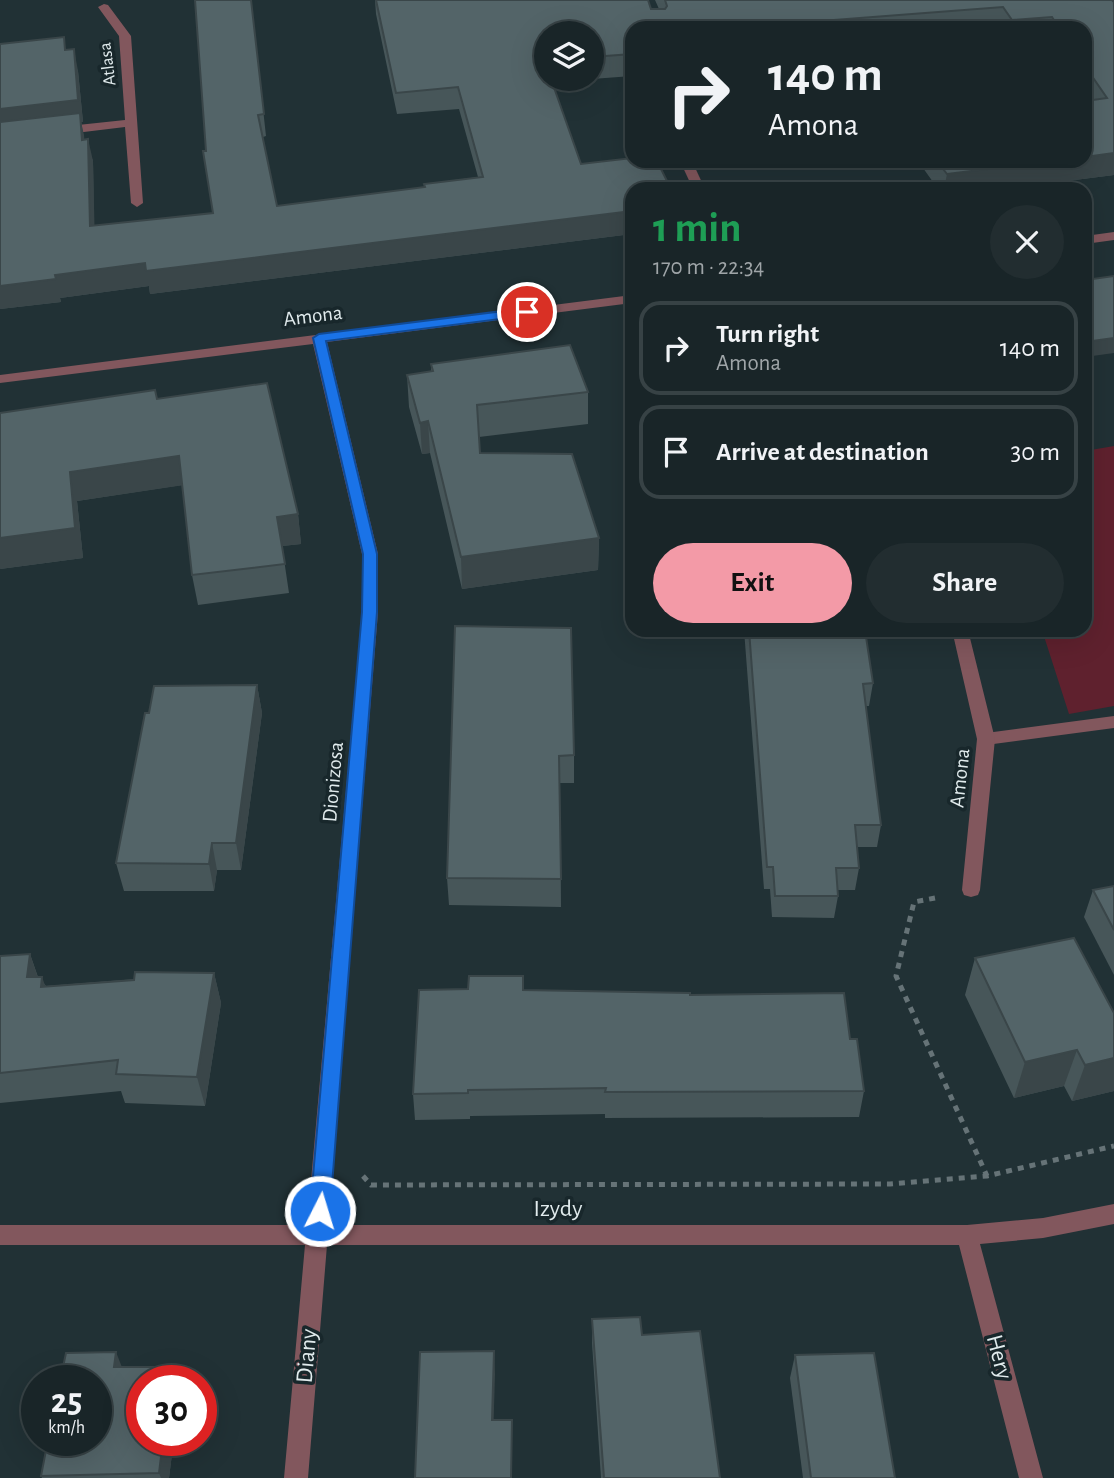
<!DOCTYPE html>
<html lang="en">
<head>
<meta charset="utf-8">
<style>
  :root { --surface:#192528; --page:#222d30; --text:#f1f3f6; --muted:#9fa5a8; --line:#374245; --accent:#f39aa7 }
  body { margin:0; font-family:"Alegreya Sans",sans-serif; background:var(--page); color:var(--text); height:100vh; display:flex; flex-direction:column; font-size:26px; white-space:nowrap }
  * { box-sizing:border-box; margin:0 }
  p { font-size:23px; color:var(--muted) }
  .icon { flex:none; width:38px; height:38px; fill:none; stroke:currentColor; stroke-width:2; stroke-linecap:round; stroke-linejoin:round }
  .map { position:relative; flex:1; overflow:hidden }
  .side { position:absolute; left:625px; top:182px; width:467px; height:455px; display:flex; flex-direction:column; background:var(--surface); border-radius:21px; box-shadow:0 7px 28px #0002,0 0 0 2px var(--line) }
  .side>* { flex:none }
  .banner { position:absolute; left:625px; top:21px; width:467px; height:147px; border-radius:21px; box-shadow:0 7px 28px #0002,0 0 0 2px var(--line); background:#192528; color:var(--text); overflow:hidden }
  .fabs { position:absolute; left:534px; top:21px; display:grid; gap:14px }
  .fabs a { display:grid; place-items:center; width:70px; height:70px; border-radius:50%; background:var(--surface); box-shadow:0 7px 28px #0002,0 0 0 2px var(--line); font-size:35px }
  .speed { position:absolute; left:21px; top:1365px; display:flex; gap:14px; font-size:35px; font-weight:700; text-align:center }
  .speed>* { display:grid; place-content:center; width:91px; height:91px; border-radius:50%; background:var(--surface); box-shadow:0 7px 28px #0002,0 0 0 2px var(--line); line-height:1 }
  .speed small { font-size:18px; font-weight:400 }
  .speed .limit { border:10px solid #d22; background:#fff; color:#111 }
  .pin { position:absolute; display:grid; place-items:center; width:60px; height:60px; color:#fff; margin:-30px; border:4px solid #fff; border-radius:50%; box-shadow:0 2px 7px #0007 }
  .me { position:absolute; width:77px; margin:-38px; rotate:5deg; stroke-linejoin:round; filter:drop-shadow(0 0 5px #0008) }
  .turn { display:flex; align-items:center; gap:24px; height:147px; padding:0 28px; font-size:32px }
  .turn .icon { width:91px; height:91px; stroke-width:2.5 }
  .turn b { display:block; font-size:49px; line-height:60px }
  .round { display:grid; place-items:center; flex:none; width:74px; height:74px; border-radius:37px; background:var(--page) }
  .overview { display:flex; align-items:center; justify-content:space-between; height:119px; padding:0 28px }
  h1 { font-size:42px; font-weight:700; line-height:52px; color:#1e9e55 }
  .action { display:flex; gap:14px; margin-top:auto; padding:14px 28px }
  .action a { flex:1; height:80px; border-radius:42px; background:var(--accent); color:#111; font-size:28px; font-weight:700; line-height:80px; text-align:center }
  .action a+a { background:var(--page); color:var(--text) }
  ul { padding:0; list-style:none }
  li { display:flex; align-items:center; gap:21px; height:94px; margin:0 14px 10px; padding:0 14px; border:4px solid var(--line); border-radius:21px }
  li div { flex:1 }
  li b { display:block; font-size:26px }
  li em { font-style:normal }
  .map>svg:first-child { display:block }
</style>
</head>
<body>
<div class="map">
<svg width="1114" height="1478" viewBox="0 0 1114 1478">
  <rect width="100%" height="100%" fill="#213135"/>
  <!-- green -->
  <path fill="#5f212e" d="M1114 446V706L1069 714 1042 630H1085V451Z"/>
  <g fill="none" stroke-linecap="round" stroke-linejoin="round">
    <!-- path -->
    <g stroke="#667377" stroke-width="5" stroke-dasharray="6 6" stroke-linecap="butt">
      <path d="M935 898 914 902 896 976 987 1176"/>
      <path d="M363 1176 371 1185 890 1184 987 1176 1114 1146"/>
    </g>
    <!-- lane -->
    <g fill="#82575d" fill-rule="evenodd">
      <path d="M680 161H692L705 189H693Z"/>
      <path d="M1114 716V728L986 745 980 744 977 739 980 734 986 733Z"/>
    </g>
    <!-- street -->
    <g fill="#82575d" fill-rule="evenodd">
      <path d="M104 4 108 5 131 36 143 203 137 207 131 203 125 127 59 135 53 131 59 127 125 120 119 36 98 7Z"/>
      <path d="M1114 232V240L1085 244V236Z"/>
      <path d="M632 295V303L327 342 378 554V612L328 1225H967L1043 1218 1114 1204V1224L1043 1238 980 1244 1043 1478H1019L959 1245H327L308 1478H284L305 1245H0V1225H307L362 612V554L313 344 0 383V375Z"/>
      <path d="M952 630H968L995 739 980 890 978 895 971 897 964 895 962 890 977 739Z"/>
    </g>
  </g>
  <!-- wall -->
  <g fill="#475659">
    <path d="M251 0 266 136 263 137 277 206 424 187V184L478 177 459 109 397 114 376 14 375 0H648L651 9H659L655 0H1112L1114 2V175L1004 189H938L918 161H1085L1088 100 1085 95V28H632V76L592 79V33H546V79H590L552 82 581 164 632 189V234L150 294 149 286 60 298 61 302 0 309V44L67 50 78 71 83 122H81L84 139 93 161 94 226 213 213 206 151Z"/>
    <path d="M431 364 588 392V424L479 437 480 453 599 538 598 570 462 589 430 453 422 454 409 407 407 375 431 372Z"/>
    <path d="M157 399 298 514 301 544 282 546 289 593 198 605 192 575 182 485 77 501 83 558 0 569Z"/>
    <path d="M455 626 574 755V783H560L561 907 449 905 447 878Z"/>
    <path d="M744 630H865L873 683 869 706H865L881 825 877 847H857L859 868 855 890H837L838 896 834 918 772 917 770 889H764Z"/>
    <path d="M257 685 262 713 241 870H217L214 891H124L116 863 149 713Z"/>
    <path d="M1114 886V975L1084 917 1093 890Z"/>
    <path d="M30 954 38 977 46 986 214 973 221 1003 205 1106 125 1103 121 1091 0 1103V956Z"/>
    <path d="M975 958 1114 1013V1091L1072 1101 1064 1086 1014 1098 965 995Z"/>
    <path d="M524 990 690 995 850 1039 864 1091 859 1117 605 1118V1114L470 1116V1119L415 1120 413 1094Z"/>
    <path d="M592 1319 642 1335 720 1478H601L592 1343Z"/>
    <path d="M795 1355 895 1478H803L790 1378Z"/>
    <path d="M122 1367H168L173 1381H142V1440H171L173 1446 169 1478H42L41 1476Z"/>
  </g>
  <!-- shaded-wall -->
  <g fill="#3a4649">
    <path d="M74 49 78 71 83 122H81L84 135 86 162 0 131V109Z"/>
    <path d="M88 139 93 161 95 249 90 226Z"/>
    <path d="M1114 153V175L1004 189H944L947 174 1053 161H1085V157Z"/>
    <path d="M632 211V234L150 294 149 286 60 298 61 302 0 309V286L55 275 145 263Z"/>
    <path d="M1114 338V353L1085 357V342Z"/>
    <path d="M428 421 430 453 422 454 420 423Z"/>
    <path d="M179 456 184 485 77 501 83 558 0 569V538L70 472Z"/>
    <path d="M298 514 301 544 282 546 277 517Z"/>
    <path d="M599 538 598 570 462 589 461 557Z"/>
    <path d="M257 685 262 713 241 870 236 843Z"/>
    <path d="M212 843 217 870 214 891 209 864Z"/>
    <path d="M30 954 40 984 27 977Z"/>
    <path d="M214 973 221 1003 205 1106 197 1077Z"/>
    <path d="M42 977 53 1007 41 987Z"/>
    <path d="M1077 1050 1064 1086 1014 1098 1025 1062Z"/>
    <path d="M1114 1058V1091L1072 1101 1085 1065Z"/>
    <path d="M494 1351 495 1374 493 1442 492 1420Z"/>
    <path d="M116 1352 125 1375 114 1367Z"/>
    <path d="M168 1367 173 1381H166Z"/>
    <path d="M163 1440H171L173 1446 169 1478H161L159 1473Z"/>
  </g>
  <!-- building -->
  <g fill="#536468" stroke="#3a4649" stroke-width="2">
    <path d="M195 0H251L264 114 258 115 277 206 425 187 424 184 483 177 458 87 396 93 376 0H648L651 9H665L667 6 665 0H1112L1114 2V153L1085 157V101L1107 98 1085 66V28H1059L1052 17 1012 20 1003 7 730 28H632V54L592 57V33H546V60H545L546 64V79H551L581 164 632 158V161H657L671 189H632V211L146 271 145 263 55 275 56 279 0 286V122L80 113 82 140 88 139 90 226 213 213 203 151H206Z"/>
    <path d="M64 37 65 50 74 49 78 100 0 109V44Z"/>
    <path d="M937 161H1053L947 174Z"/>
    <path d="M1114 276V338L1085 342V280Z"/>
    <path d="M570 345 588 392 477 405 480 453 572 454 599 538 461 557 428 421 420 423 407 375 433 371 431 364Z"/>
    <path d="M267 383 298 514 277 517 285 564 192 575 179 456 70 472 75 528 0 538V413L155 390 157 399Z"/>
    <path d="M455 626 571 628 574 755 559 756 561 879 447 878Z"/>
    <path d="M749 630H865L873 683 863 684 881 825H855L859 868H836L838 896H775L773 867H767Z"/>
    <path d="M257 685 236 843H212L209 864 116 863 145 713H149L154 686Z"/>
    <path d="M1114 886V930L1093 890Z"/>
    <path d="M1074 938 1114 1013V1058L1085 1065 1077 1050 1025 1062 975 958Z"/>
    <path d="M30 954 27 977H42L41 987 134 980 135 972 214 973 197 1077 116 1074 118 1060 0 1073V956Z"/>
    <path d="M469 976H523V990L690 993V995L844 993 850 1039H857L864 1091 605 1092 606 1088 468 1090V1093L413 1094 419 990 468 989Z"/>
    <path d="M640 1317 642 1335 700 1331 720 1478H604L592 1319Z"/>
    <path d="M494 1351 492 1420H512L511 1478H415L420 1352Z"/>
    <path d="M116 1352 114 1367H168L166 1381H142V1440H163L159 1473 41 1476 48 1440H96V1381H60L66 1353Z"/>
    <path d="M874 1353 895 1478H811L795 1355Z"/>
  </g>
  <!-- route -->
  <path fill="#1a73e8" stroke="#114b97" stroke-width="2" d="M527 308 534 312 532 315 326 341 377 554V612L330 1211 327 1217 320 1219 313 1217 310 1211 362 612 363 554 313 338 319 334Z"/>
  <g text-anchor="middle" dominant-baseline="central" stroke-width="7" stroke-linejoin="round" paint-order="stroke">
    <!-- far-street labels -->
    <g font-size="18" fill="#e1ebed" stroke="#18272b">
      <text transform="translate(108 64) rotate(-97)">Atlasa</text>
    </g>
    <!-- street labels -->
    <g font-size="21" fill="#e1ebed" stroke="#18272b">
      <text transform="translate(313 316) rotate(-7)">Amona</text>
      <text transform="translate(960 778) rotate(-84)">Amona</text>
      <text transform="translate(333 782) rotate(-85)">Dionizosa</text>
    </g>
    <!-- near-street labels -->
    <g font-size="24" fill="#e1ebed" stroke="#18272b">
      <text x="558" y="1209">Izydy</text>
      <text transform="translate(307 1356) rotate(-85)">Diany</text>
      <text transform="translate(999 1357) rotate(75)">Hery</text>
    </g>
  </g>
</svg>
<div class="fabs">
<a><svg class="icon" aria-label="layers" viewBox="0 0 24 24"><path d="M12 4l9 5-9 5-9-5zM3 14l9 5 9-5"/></svg></a>
</div>
<div class="speed"><div>25<small>km/h</small></div><div class="limit">30</div></div>
<div class="pin" style="left:527px;top:312px;background:#d93025"><svg class="icon" aria-label="arrive" viewBox="0 0 24 24"><path d="M6 21V4h12l-3 4 3 4H6"/></svg></div>
<svg class="me" style="left:320px;top:1211px" viewBox="-20 -20 40 40"><circle r="17" fill="#1a73e8" stroke="#fff" stroke-width="3"/><path d="M0-11L8 9 0 5-8 9z" fill="#fff"/></svg>
<div class="banner">
<div class="turn"><svg class="icon" aria-label="right" viewBox="0 0 24 24"><path d="M7 20v-9h11M14 6l5 5-5 5"/></svg><div><b>140 m</b>Amona</div></div>
</div>
<section class="side">
<div class="overview"><div><h1>1 min</h1><p>170 m · 22:34</p></div><a class="round"><svg class="icon" aria-label="close" viewBox="0 0 24 24"><path d="M6 6l12 12M18 6L6 18"/></svg></a></div>
<ul>
<li><svg class="icon" aria-label="right" viewBox="0 0 24 24"><path d="M7 20v-9h11M14 6l5 5-5 5"/></svg><div><b>Turn right</b><p>Amona</p></div><em>140 m</em></li>
<li><svg class="icon" aria-label="arrive" viewBox="0 0 24 24"><path d="M6 21V4h12l-3 4 3 4H6"/></svg><div><b>Arrive at destination</b></div><em>30 m</em></li>
</ul>
<div class="action"><a>Exit</a><a>Share</a></div>
</section>
</div>
</body>
</html>
